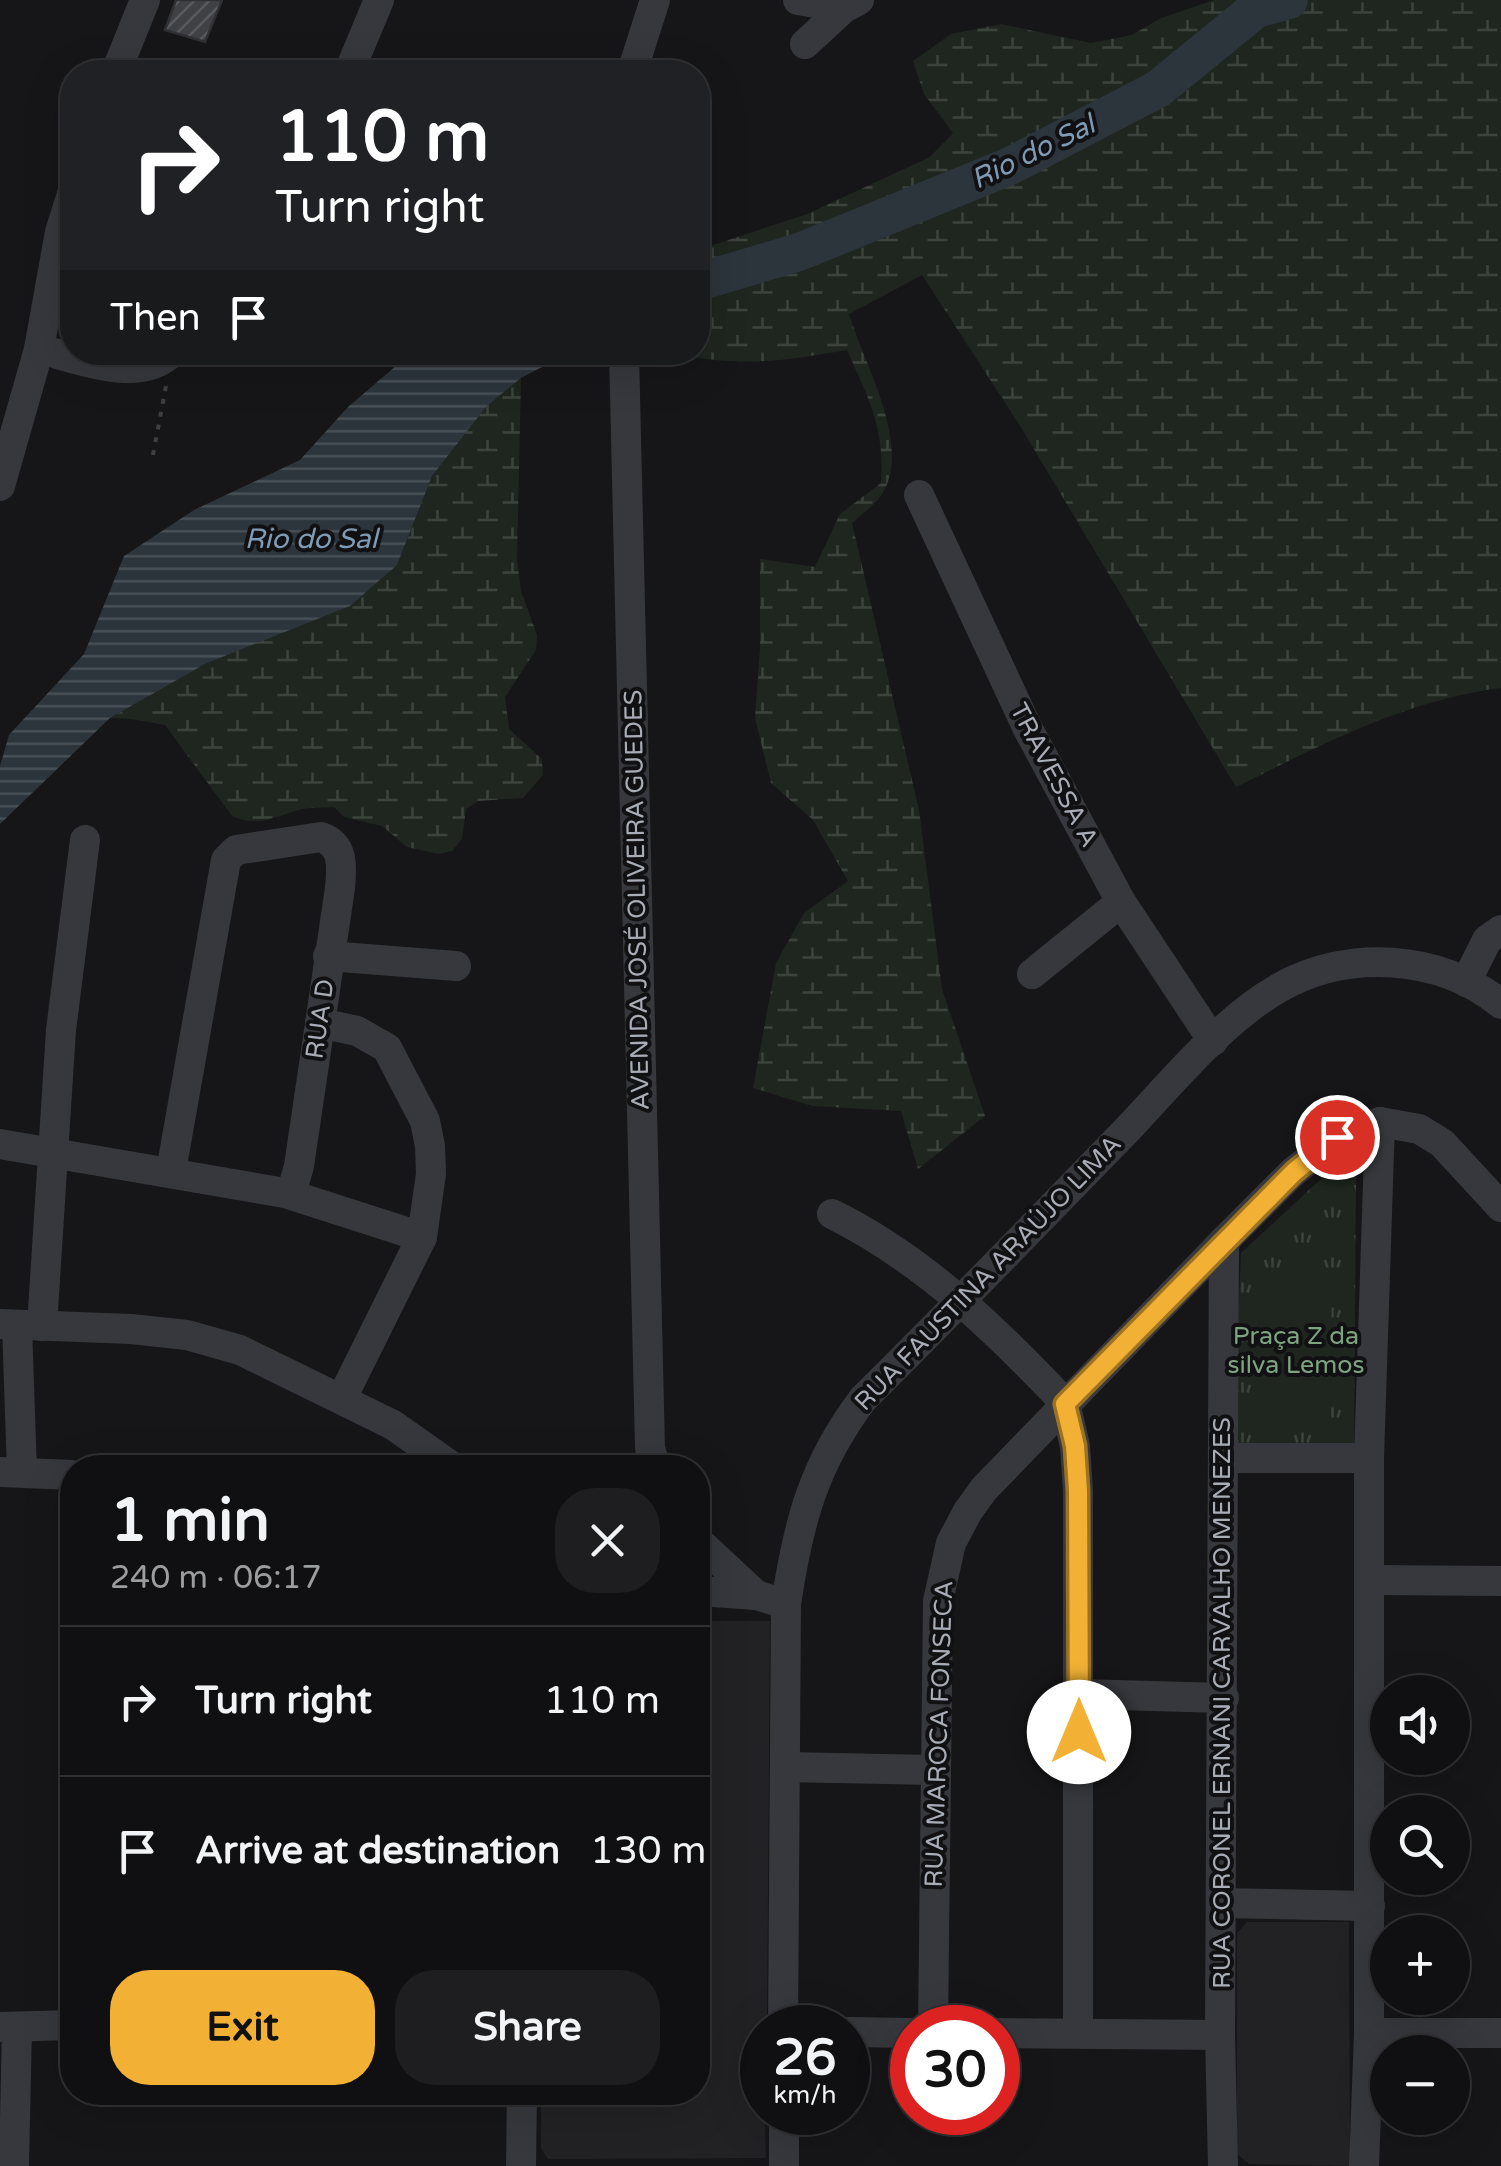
<!DOCTYPE html>
<html lang="en">
<head>
<meta charset="utf-8">
<style>
  :root { --surface:#101012; --page:#1e1e20; --text:#f1f3f6; --muted:#9c9d9f; --line:#303032; --accent:#f2b134 }
  body { margin:0; font-family:"Varela Round",sans-serif; background:var(--page); color:var(--text); height:100vh; display:flex; flex-direction:column; font-size:38px; white-space:nowrap }
  * { box-sizing:border-box; margin:0 }
  p { font-size:32px; color:var(--muted) }
  .icon { flex:none; width:55px; height:55px; fill:none; stroke:currentColor; stroke-width:2; stroke-linecap:round; stroke-linejoin:round }
  .map { position:relative; flex:1; overflow:hidden }
  .details { position:absolute; left:60px; top:1455px; width:650px; height:650px; display:flex; flex-direction:column; background:var(--surface); border-radius:40px; box-shadow:0 10px 40px #0002,0 0 0 2px var(--line) }
  .details>* { flex:none }
  .banner { position:absolute; left:60px; top:60px; width:650px; height:305px; border-radius:40px; box-shadow:0 10px 40px #0002,0 0 0 2px var(--line); background:#202124; color:#fff; overflow:hidden }
  .fabs { position:absolute; left:1370px; top:1675px; display:grid; gap:20px }
  .fabs a { display:grid; place-items:center; width:100px; height:100px; border-radius:50%; background:var(--surface); box-shadow:0 10px 40px #0002,0 0 0 2px var(--line); font-size:50px }
  .speed { position:absolute; left:740px; top:2005px; display:flex; gap:20px; font-size:50px; font-weight:700; text-align:center }
  .speed>* { display:grid; place-content:center; width:130px; height:130px; border-radius:50%; background:var(--surface); box-shadow:0 10px 40px #0002,0 0 0 2px var(--line); line-height:1 }
  .speed small { font-size:25px; font-weight:400 }
  .speed .limit { border:15px solid #d22; background:#fff; color:#111 }
  .pin { position:absolute; display:grid; place-items:center; width:85px; height:85px; color:#fff; margin:-42px; border:5px solid #fff; border-radius:50%; box-shadow:0 2px 10px #0007 }
  .me { position:absolute; width:110px; margin:-55px; rotate:0deg; stroke-linejoin:round; filter:drop-shadow(0 0 8px #0008) }
  .turn { display:flex; align-items:center; gap:35px; height:210px; padding:0 50px; font-size:45px }
  .turn .icon { width:130px; height:130px; stroke-width:2.5 }
  .turn b { display:block; font-size:70px; line-height:85px }
  .then { display:flex; align-items:center; height:95px; padding:0 50px; background:#0003; gap:20px; font-size:38px }
  .round { display:grid; place-items:center; flex:none; width:105px; height:105px; border-radius:40px; background:var(--page) }
  .summary { display:flex; align-items:center; justify-content:space-between; height:170px; padding:0 50px }
  h1 { font-size:60px; font-weight:700; line-height:75px }
  .button { display:flex; gap:20px; margin-top:auto; padding:20px 50px }
  .button a { flex:1; height:115px; border-radius:40px; background:var(--accent); color:#111; font-size:40px; font-weight:700; line-height:115px; text-align:center }
  .button a+a { background:var(--page); color:var(--text) }
  ul { padding:0; list-style:none }
  li { display:flex; align-items:center; gap:30px; height:150px; padding:0 50px; border-top:2px solid var(--line) }
  li div { flex:1 }
  li b { display:block; font-size:38px }
  li em { font-style:normal }
  .map>svg:first-child { display:block }
</style>
</head>
<body>
<div class="map">
<svg width="1501" height="2166" viewBox="0 0 1501 2166">
  <defs>
    <pattern id="wetland-marsh" width="20" height="14" patternUnits="userSpaceOnUse" patternTransform="scale(2.5)"><rect width="20" height="14" fill="#1e261f"/><path d="M1 5h8M5 5V1M11 12h8M15 12V8" fill="none" stroke="#3c433d"/></pattern>
    <pattern id="park-tufts" width="24" height="20" patternUnits="userSpaceOnUse" patternTransform="scale(2.5)"><rect width="24" height="20" fill="#1e261f"/><path d="M3 7l-1-3M5 7V3M7 7l1-3M15 17l-1-3M17 17v-4M19 17l1-3" fill="none" stroke="#3c433d"/></pattern>
    <pattern id="water-rules" width="6" height="5" patternUnits="userSpaceOnUse" patternTransform="scale(2.5)"><rect width="6" height="5" fill="#2c353c"/><path d="M0 2.5h6" fill="none" stroke="#485056"/></pattern>
    <pattern id="building-hatch" width="6" height="6" patternUnits="userSpaceOnUse" patternTransform="scale(2.5)"><rect width="6" height="6" fill="#404145"/><path d="M-1 1l2-2M0 6l6-6M5 7l2-2" fill="none" stroke="#595a5e"/></pattern>
  </defs>
  <rect width="100%" height="100%" fill="#161618"/>
  <!-- built -->
  <g fill="#222225">
    <path d="M698 1621H770L767 2027 762 2028 766 2158 548 2159 541 2148V2093L698 2092Z"/>
    <path d="M1247 1922H1349L1350 2166 1249 2164 1237 2154V1933Z"/>
  </g>
  <!-- wetland -->
  <g fill="url(#wetland-marsh)">
    <path d="M1214 0H1501V688C1406 700 1321 745 1236 787L1019 424 922 275 849 314C864 364 909 439 885 489 879 502 863 513 852 523L919 810 942 989 985 1116 918 1169 901 1111 812 1106 753 1088 776 963 804 913 848 881 813 820 771 783 755 718 760 648V559L815 567 840 514 881 483C885 427 869 400 847 350 785 361 737 368 675 353L698 352V250L807 214 930 157 953 133 924 94 913 61 951 34 1001 24 1091 43 1132 35 1159 19Z"/>
    <path d="M521 378 517 559 521 591 537 635 536 650 505 697 509 729 542 759 543 775 523 798 478 801 466 809 462 839 452 851 438 854 407 847 382 826 344 817 334 807C324 808 312 807 302 809 276 816 259 828 232 816L165 725 132 719 110 718 207 663 397 565 432 476 486 407Z"/>
  </g>
  <!-- park -->
  <path fill="url(#park-tufts)" d="M1336 1165 1356 1169 1354 1448 1233 1450 1241 1253Z"/>
  <!-- garden -->
  <path fill="#1e261f" d="M1259 1274 1332 1275 1330 1420 1261 1419Z"/>
  <!-- water -->
  <path fill="url(#water-rules)" d="M411 353H578L563 356 521 378 486 407 432 476 397 565 350 606 207 663 110 718 0 824V766L9 735 84 654 124 556 194 510 300 460 348 407Z"/>
  <g fill="none" stroke-linecap="round" stroke-linejoin="round">
    <!-- river -->
    <path stroke="#2c353c" stroke-width="38" d="M698 282 799 252 1010 166 1158 89 1256 9 1289 0"/>
  </g>
  <!-- building -->
  <path fill="url(#building-hatch)" stroke="#303034" stroke-width="2.5" d="M176 0H222L205 42 165 30Z"/>
  <g fill="none" stroke-linecap="round" stroke-linejoin="round">
    <!-- path -->
    <path stroke="#3d3f44" stroke-width="4" stroke-dasharray="5 8" stroke-linecap="butt" d="M153 455 166 386"/>
    <!-- minor -->
    <g stroke="#37383d" stroke-width="30">
      <path d="M798 0 844 8"/>
      <path d="M805 44 844 8 859 0"/>
      <path d="M116 72 145 0"/>
      <path d="M349 72 379 0"/>
      <path d="M632 72 655 0"/>
      <path d="M39 349C77 358 140 385 172 352"/>
      <path d="M624 352 650 1448 656 1468"/>
      <path d="M0 486 39 349 60 232 72 194"/>
      <path d="M919 495 1027 727 1121 902 1213 1041"/>
      <path d="M328 956 456 966"/>
      <path d="M1032 974 1121 902"/>
      <path d="M1466 982 1487 940 1501 930"/>
      <path d="M320 1023 357 1031 387 1048 425 1121 430 1146 431 1174 422 1237 342 1398"/>
      <path d="M0 1144 285 1193 422 1237"/>
      <path d="M171 1171 226 860 236 850 321 837C344 845 342 866 340 888L299 1166 293 1187 285 1193"/>
      <path d="M832 1214C923 1259 996 1330 1065 1403L1075 1446 1078 1491V2033"/>
      <path d="M0 1324 131 1329 187 1335 240 1350 393 1425 454 1468"/>
      <path d="M17 1325 22 1472"/>
      <path d="M42 1326 61 1030 85 840"/>
      <path d="M1224 1458H1369"/>
      <path d="M0 1472 72 1475"/>
      <path d="M698 1541 756 1595"/>
      <path d="M1370 1580 1501 1581"/>
      <path d="M698 1591 756 1595 786 1604"/>
      <path d="M1079 1694 1224 1698"/>
      <path d="M785 1767 935 1770"/>
      <path d="M1222 1903 1370 1906"/>
      <path d="M1 2027 72 2025"/>
      <path d="M783 2028 786 1604C798 1524 813 1465 863 1399 951 1312 1037 1222 1124 1133 1170 1085 1221 1021 1279 988 1347 949 1440 954 1501 1004"/>
      <path d="M933 2028 938 1601 951 1543 968 1511 984 1489 1224 1241 1293 1172 1337 1137 1380 1122 1419 1129 1442 1143 1501 1207"/>
      <path d="M848 2032 912 2033"/>
      <path d="M998 2033 1220 2035"/>
      <path d="M1369 2033H1501"/>
      <path d="M784 2112V2166"/>
      <path d="M14 2166 17 2027"/>
      <path d="M521 2166 522 2092"/>
      <path d="M1223 2166 1220 2035 1224 1241"/>
      <path d="M1364 2166 1369 2033V1458L1380 1122"/>
    </g>
  </g>
  <g fill="none" stroke-linecap="round" stroke-linejoin="round">
    <defs>
      <path id="route" d="M1079 1732 1078 1491 1075 1446 1065 1404 1294 1172 1337 1137"/>
    </defs>
    <!-- route casing -->
    <use href="#route" stroke="#9d7322" stroke-width="25"/>
    <!-- route -->
    <use href="#route" stroke="#f2b134" stroke-width="18"/>
  </g>
  <g text-anchor="middle" dominant-baseline="central" stroke-width="8" stroke-linejoin="round" paint-order="stroke">
    <!-- street labels -->
    <g font-size="25" fill="#a8adb8" stroke="#111113">
      <text transform="translate(1054 775) rotate(62)">TRAVESSA A</text>
      <text transform="translate(637 900) rotate(-91)">AVENIDA JOSÉ OLIVEIRA GUEDES</text>
      <text transform="translate(320 1019) rotate(-82)">RUA D</text>
      <text transform="translate(988 1273) rotate(-46)">RUA FAUSTINA ARAÚJO LIMA</text>
      <text transform="translate(1222 1703) rotate(-90)">RUA CORONEL ERNANI CARVALHO MENEZES</text>
      <text transform="translate(939 1734) rotate(-88)">RUA MAROCA FONSECA</text>
    </g>
    <!-- park labels -->
    <g font-size="25" fill="#7fa381" stroke="#111113">
      <text x="1296" y="1336">Praça Z da<tspan x="1296" dy="29">silva Lemos</tspan></text>
    </g>
    <!-- water labels -->
    <g font-size="28" font-style="italic" fill="#7f9bb3" stroke="#111113">
      <text transform="translate(1033 152) rotate(-26)">Rio do Sal</text>
      <text x="311" y="539">Rio do Sal</text>
    </g>
  </g>
</svg>
<div class="fabs">
<a><svg class="icon" aria-label="sound" viewBox="0 0 24 24"><path d="M4 9h4l5-4v14l-5-4H4zM17 9q2 3 0 6"/></svg></a>
<a><svg class="icon" aria-label="search" viewBox="0 0 24 24"><circle cx="10" cy="10" r="6"/><path d="M15 15l6 6"/></svg></a>
<a>+</a>
<a>−</a>
</div>
<div class="speed"><div>26<small>km/h</small></div><div class="limit">30</div></div>
<div class="pin" style="left:1337px;top:1137px;background:#d93025"><svg class="icon" aria-label="arrive" viewBox="0 0 24 24"><path d="M6 21V4h12l-3 4 3 4H6"/></svg></div>
<svg class="me" style="left:1079px;top:1732px" viewBox="-20 -20 40 40"><circle r="19" fill="#fff"/><path d="M0-13L10 11 0 6-10 11z" fill="#f2b134"/></svg>
<div class="banner">
<div class="turn"><svg class="icon" aria-label="right" viewBox="0 0 24 24"><path d="M7 20v-9h11M14 6l5 5-5 5"/></svg><div><b>110 m</b>Turn right</div></div>
<div class="then">Then<svg class="icon" aria-label="arrive" viewBox="0 0 24 24"><path d="M6 21V4h12l-3 4 3 4H6"/></svg></div>
</div>
<section class="details">
<div class="summary"><div><h1>1 min</h1><p>240 m · 06:17</p></div><a class="round"><svg class="icon" aria-label="close" viewBox="0 0 24 24"><path d="M6 6l12 12M18 6L6 18"/></svg></a></div>
<ul>
<li><svg class="icon" aria-label="right" viewBox="0 0 24 24"><path d="M7 20v-9h11M14 6l5 5-5 5"/></svg><div><b>Turn right</b></div><em>110 m</em></li>
<li><svg class="icon" aria-label="arrive" viewBox="0 0 24 24"><path d="M6 21V4h12l-3 4 3 4H6"/></svg><div><b>Arrive at destination</b></div><em>130 m</em></li>
</ul>
<div class="button"><a>Exit</a><a>Share</a></div>
</section>
</div>
</body>
</html>
